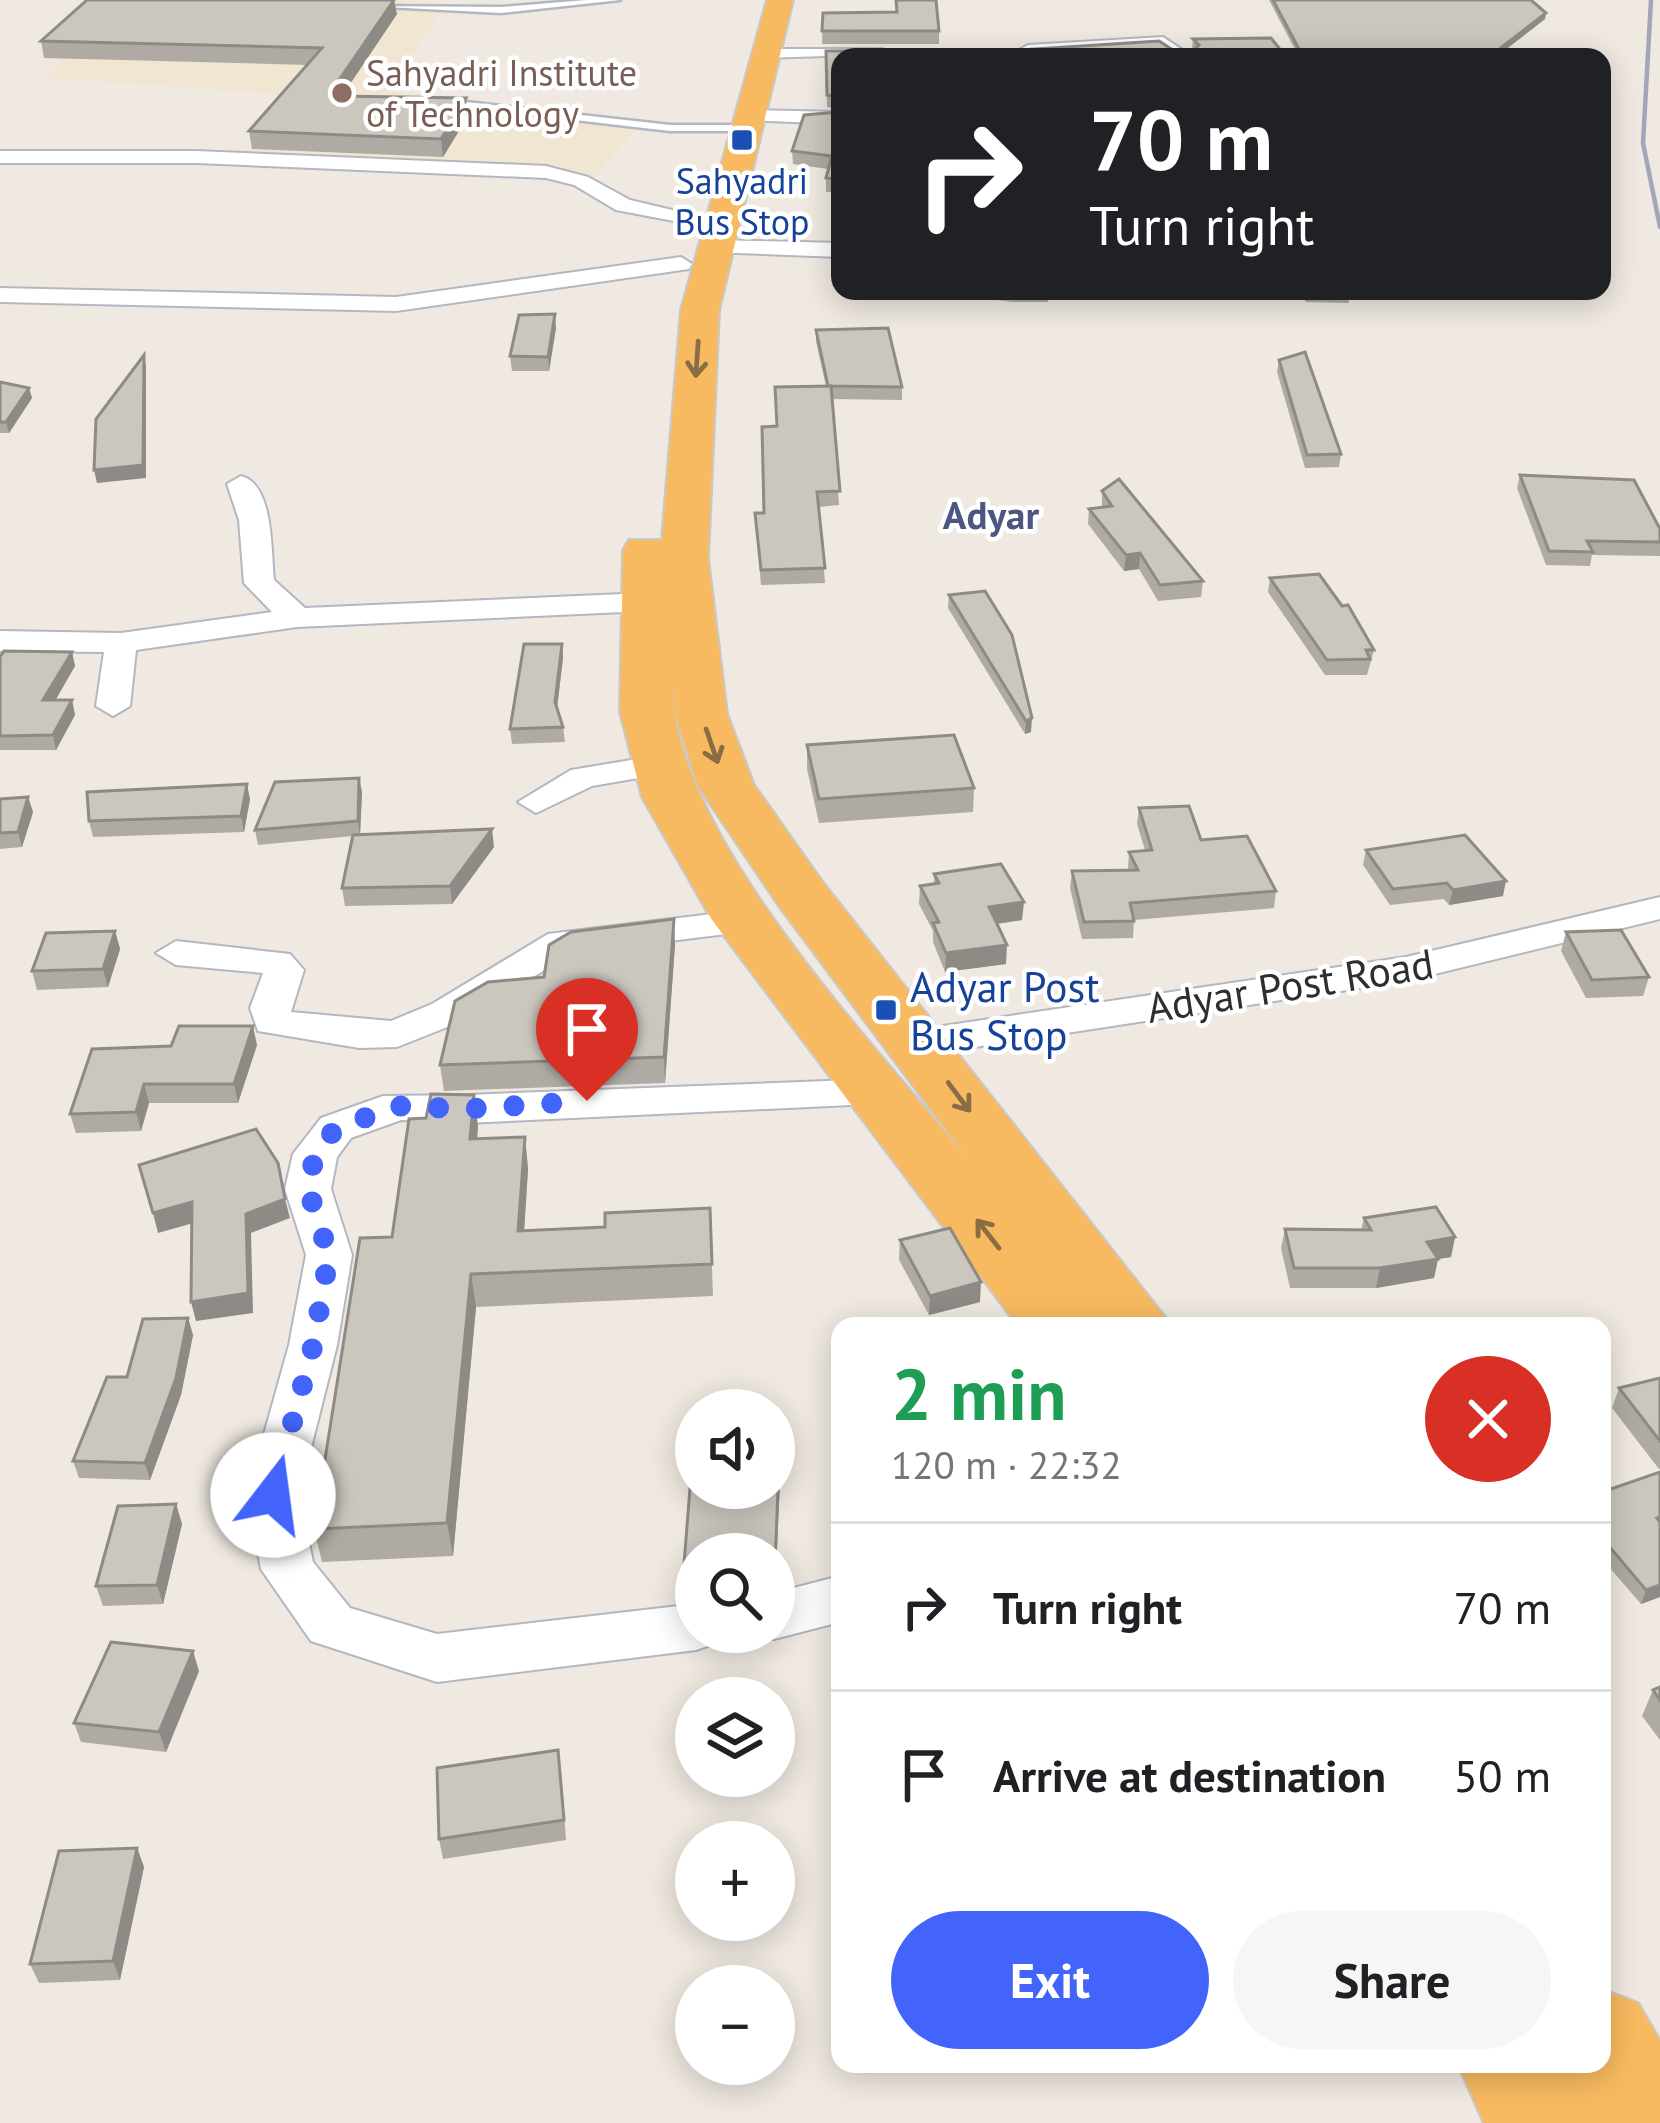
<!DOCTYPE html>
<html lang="en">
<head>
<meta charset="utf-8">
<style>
  :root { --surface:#fff; --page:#f6f6f6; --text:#202124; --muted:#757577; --line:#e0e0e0; --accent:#4264fb }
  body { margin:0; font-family:"PT Sans",sans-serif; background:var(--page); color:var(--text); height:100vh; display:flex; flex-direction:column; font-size:45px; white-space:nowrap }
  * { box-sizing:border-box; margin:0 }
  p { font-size:39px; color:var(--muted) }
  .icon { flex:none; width:66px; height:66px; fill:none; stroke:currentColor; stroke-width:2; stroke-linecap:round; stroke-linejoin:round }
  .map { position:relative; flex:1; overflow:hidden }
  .sheet { position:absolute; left:831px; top:1317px; width:780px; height:756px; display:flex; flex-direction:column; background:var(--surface); border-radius:24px; box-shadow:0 6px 30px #0003 }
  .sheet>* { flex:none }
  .banner { position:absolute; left:831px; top:48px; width:780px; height:252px; border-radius:24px; box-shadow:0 6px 30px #0003; background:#202124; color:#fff; overflow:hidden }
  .buttons { position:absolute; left:675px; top:1389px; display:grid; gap:24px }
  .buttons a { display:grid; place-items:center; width:120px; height:120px; border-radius:50%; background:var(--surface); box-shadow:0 6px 30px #0003; font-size:60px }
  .pin { position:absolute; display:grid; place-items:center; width:102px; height:102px; color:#fff; margin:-123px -51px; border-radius:50% 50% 50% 0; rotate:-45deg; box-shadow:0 0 12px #0007 }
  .pin .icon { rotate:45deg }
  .me { position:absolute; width:132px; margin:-66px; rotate:15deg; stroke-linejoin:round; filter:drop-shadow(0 0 9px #0008) }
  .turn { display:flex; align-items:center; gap:42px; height:252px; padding:0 60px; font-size:54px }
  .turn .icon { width:156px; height:156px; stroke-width:2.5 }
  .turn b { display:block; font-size:84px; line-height:102px }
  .round { display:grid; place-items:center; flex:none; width:126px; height:126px; border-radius:63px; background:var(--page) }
  .head { display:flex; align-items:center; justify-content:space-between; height:204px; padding:0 60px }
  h1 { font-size:72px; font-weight:700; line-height:90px; color:#1e9e55 }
  .primary-button { display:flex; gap:24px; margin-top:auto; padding:24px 60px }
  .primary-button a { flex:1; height:138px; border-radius:72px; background:var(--accent); color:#fff; font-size:48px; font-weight:700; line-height:138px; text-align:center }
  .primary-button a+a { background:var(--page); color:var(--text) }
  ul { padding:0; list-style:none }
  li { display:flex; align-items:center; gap:36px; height:168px; padding:0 60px; border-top:3px solid var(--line) }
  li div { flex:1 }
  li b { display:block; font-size:45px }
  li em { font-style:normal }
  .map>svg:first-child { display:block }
</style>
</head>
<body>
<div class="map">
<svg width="1660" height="2123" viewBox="0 0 1660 2123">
  <rect width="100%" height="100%" fill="#efe9e1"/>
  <!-- education -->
  <path fill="#f0e6d1" d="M388 0 447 3 389 91 641 123 589 183 232 162 309 96 47 78 102 11Z"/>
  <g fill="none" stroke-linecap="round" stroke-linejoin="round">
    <defs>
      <g id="service">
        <path d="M587 0H620L501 13 367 6 501 7Z"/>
        <path d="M440 99 670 125H745L750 128 745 131H670L437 104Z"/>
      </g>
      <g id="minor">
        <path d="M1163 37 1193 57H1172L1159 48 1028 55 1019 50 1028 45Z"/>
        <path d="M765 49H882L891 54 759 58V50Z"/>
        <path d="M748 110 840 112V124L741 120V112Z"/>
        <path d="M0 151H196L546 166 588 177 630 200 706 218 695 225 616 210 574 185 546 178 196 163H0Z"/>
        <path d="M716 240 840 243V257L708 252V242Z"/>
        <path d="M681 257 692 264 689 269 396 311 0 302V288L396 297Z"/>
        <path d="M241 476C274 484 271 552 274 580L305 608 646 593 662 602 646 611 297 627 136 650 130 706 113 716 96 706 104 652 0 651V631L121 633 272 612 244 583 239 520 227 484Z"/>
        <path d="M661 755 678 765 673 772 592 786 536 813 518 802 571 770Z"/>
        <path d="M1660 897V919L1406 981 916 1056 901 1052 895 1043 901 1034 916 1030 1406 957Z"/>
        <path d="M745 910 764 922 759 930 572 953 460 1022 397 1047 359 1048 258 1031 250 1008 263 973 176 965 156 953 176 941 290 954 304 970 291 1012 391 1021 432 1004 548 934Z"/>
        <path d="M878 1079 893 1083 899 1093 893 1103 466 1123 401 1120 351 1138 337 1157 331 1189 352 1255 337 1345 299 1495 313 1562 350 1608 437 1634 696 1604V1632H721L716 1643 696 1650 437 1682 311 1641 261 1569 247 1495 289 1345 306 1255 285 1189 293 1154 321 1118 383 1096 466 1095Z"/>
        <path d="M840 1576V1622L774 1639 754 1632H774V1593Z"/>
      </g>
      <g id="trunk">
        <path d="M767 0H793L719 310 708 559 727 714 754 785 821 880 1172 1326H1018L712 920 642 797 620 712 623 550 629 540H662L681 310ZM672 686 675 714 698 786 779 906 970 1162C875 1044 675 839 672 686Z"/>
        <path d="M1602 1989 1638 2003 1660 2041V2123H1484L1458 2064H1602Z"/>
      </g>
    </defs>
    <!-- service casing -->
    <use href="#service" stroke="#b4b7c1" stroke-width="5"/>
    <!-- minor casing -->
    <use href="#minor" stroke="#b4b7c1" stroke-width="4"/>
    <!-- trunk casing -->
    <use href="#trunk" stroke="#c9c9c9" stroke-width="4"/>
    <!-- service -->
    <use href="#service" fill="#fff" fill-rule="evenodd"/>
    <!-- minor -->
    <use href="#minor" fill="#fff" fill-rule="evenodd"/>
    <!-- trunk -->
    <use href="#trunk" fill="#f8ba60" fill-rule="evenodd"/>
    <!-- rail -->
    <path stroke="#a3a6b8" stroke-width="4.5" d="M1651 0 1643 143 1660 227"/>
  </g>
  <!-- wall -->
  <g fill="#afaba4">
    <path d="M1269 0H1531L1545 19 1496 57H1299Z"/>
    <path d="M823 13 939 31V44H822Z"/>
    <path d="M397 14 348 87 349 96 468 116 443 157 252 149 249 131 308 65 44 58 41 41Z"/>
    <path d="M1193 39 1286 57H840V109L827 107 826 51 1192 50Z"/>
    <path d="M840 112V192H826V178L828 169 793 164 792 151Z"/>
    <path d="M892 291H951V298L892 297Z"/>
    <path d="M982 291H1080L1048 293V302H1012L984 298Z"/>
    <path d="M1300 291H1348L1349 303 1306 302Z"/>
    <path d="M556 328 549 371H512L510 356Z"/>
    <path d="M816 330 902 387V400L832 399 839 505 819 507 825 583 761 585 755 513H764L826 386 816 342Z"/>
    <path d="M1279 360 1341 454 1339 467 1305 468 1277 372Z"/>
    <path d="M0 382 29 388 32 398 9 433H0Z"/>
    <path d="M1520 475 1660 529V556L1592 555 1590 566 1546 565 1517 488Z"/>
    <path d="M1102 491 1203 581 1201 597 1158 601 1139 569 1124 571 1088 524 1089 509 1102 507Z"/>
    <path d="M1270 578 1374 650 1367 675H1325L1268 592Z"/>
    <path d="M949 595 1012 635 1031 732 1025 734 948 608Z"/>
    <path d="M562 644 563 658 557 708 563 727 565 742 512 744 510 729Z"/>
    <path d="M72 652 75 666 55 700H72L75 715 56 750H0V657Z"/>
    <path d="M807 745 974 788 973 812 819 823 807 769Z"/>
    <path d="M362 792 360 835 494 847 452 904 345 906 342 888 353 836 258 845 255 830Z"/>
    <path d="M28 797 33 812 22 847 0 849V799Z"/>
    <path d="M250 799 244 832 93 837 89 821Z"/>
    <path d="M1139 808 1201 840 1276 891 1274 908 1134 920 1133 938 1082 939 1070 888 1072 871 1128 870 1129 852 1145 850 1137 824Z"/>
    <path d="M1366 850 1503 896 1449 905 1444 899 1390 905 1363 865Z"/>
    <path d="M934 874 1022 920 997 924 1006 964 945 972 933 942V931L919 904 920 886 934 884Z"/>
    <path d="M115 931 120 949 108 987 37 990 32 971Z"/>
    <path d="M1566 932 1649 977 1643 996 1586 998 1561 951Z"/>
    <path d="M675 945 665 1083 444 1091 440 1065 544 977Z"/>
    <path d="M257 1045 238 1103H149L141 1131 76 1133 70 1114 92 1049Z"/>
    <path d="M474 1095 478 1127 477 1138 525 1137 528 1169 524 1231 605 1227 710 1208 713 1296 476 1307 453 1556 322 1562 314 1529 426 1118Z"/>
    <path d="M1364 1218 1455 1237 1451 1257 1438 1259 1434 1278 1376 1288H1290L1281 1248 1285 1229 1361 1230Z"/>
    <path d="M900 1240 980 1302 929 1315 899 1260Z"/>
    <path d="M188 1318 193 1335 181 1395 150 1480 79 1478 73 1461 127 1377Z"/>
    <path d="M1660 1378V1469H1659L1612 1408 1619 1388Z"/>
    <path d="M692 1463H696V1488H774V1464H779L775 1585 774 1554H696V1584H686L684 1564Z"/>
    <path d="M1660 1472V1597L1641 1604 1602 1559V1486L1611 1489Z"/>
    <path d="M176 1504 182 1524 163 1604 103 1606 96 1586Z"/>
    <path d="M199 1671 166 1752 81 1742 74 1723Z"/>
    <path d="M1660 1687V1740L1642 1716 1653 1690Z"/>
    <path d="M561 1769 566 1840 443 1859 439 1839Z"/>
    <path d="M137 1848 144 1867 120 1980 39 1983 30 1964Z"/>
  </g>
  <!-- shaded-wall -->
  <g fill="#8e8b86">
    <path d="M394 0 397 14 348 87 350 101 339 113 337 83Z"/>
    <path d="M1546 13 1545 19 1496 57H1489Z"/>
    <path d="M466 98 468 116 443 157 441 139Z"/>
    <path d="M555 314 556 328 549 371 548 357Z"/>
    <path d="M144 355 146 367V478L97 483 94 470Z"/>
    <path d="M29 388 32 398 9 433 6 422Z"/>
    <path d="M1140 553 1139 569 1124 571 1126 555Z"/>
    <path d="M562 644 563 658 556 716 555 702Z"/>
    <path d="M72 652 75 666 47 715 43 700Z"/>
    <path d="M72 700 75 715 56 750 53 735Z"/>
    <path d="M1032 718 1031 732 1025 734 1026 721Z"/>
    <path d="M359 778 362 792 360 836 358 821Z"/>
    <path d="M247 784 250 799 244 832 241 816Z"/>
    <path d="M28 797 33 812 22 847 18 832Z"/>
    <path d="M492 829 494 847 452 904 450 886Z"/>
    <path d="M1506 881 1503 896 1449 905 1453 890Z"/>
    <path d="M1024 902 1022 920 988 925 989 907Z"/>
    <path d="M674 919 675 945 665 1083 664 1057Z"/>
    <path d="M115 931 120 949 108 987 103 969Z"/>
    <path d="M1007 945 1006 964 945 972 946 953Z"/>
    <path d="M253 1026 257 1045 238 1103 234 1084Z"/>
    <path d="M144 1084 149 1103 141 1131 136 1112Z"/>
    <path d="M474 1095 478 1127 474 1171 470 1139Z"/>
    <path d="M525 1137 528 1169 522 1264 518 1231Z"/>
    <path d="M285 1199 290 1218 251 1233 253 1313 196 1321 191 1302 246 1214Z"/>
    <path d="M192 1202 197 1222 158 1233 153 1213Z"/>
    <path d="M1455 1237 1451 1257 1438 1259 1434 1278 1376 1288 1380 1268 1427 1242Z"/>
    <path d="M471 1274 476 1307 453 1556 447 1523Z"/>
    <path d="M981 1282 980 1302 929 1315 930 1296Z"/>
    <path d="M188 1318 193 1335 181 1395 150 1480 145 1463Z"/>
    <path d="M779 1464 780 1484 775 1585V1565Z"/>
    <path d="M176 1504 182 1524 163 1604 157 1585Z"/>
    <path d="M1660 1585V1597L1641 1604 1646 1590Z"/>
    <path d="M193 1651 199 1671 166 1752 159 1732Z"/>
    <path d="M137 1848 144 1867 120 1980 113 1961Z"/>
  </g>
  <!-- building -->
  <g fill="#cbc7bf" stroke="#8e8b86" stroke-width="3">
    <path d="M87 0H394L337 83H347L337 96 466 98 441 139 249 131 322 48 41 41Z"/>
    <path d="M896 0H936L939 31H822L823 13 897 12Z"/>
    <path d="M1273 0H1531L1546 13 1489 57H1395L1397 53H1301Z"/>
    <path d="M1271 38 1286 57H840V96L827 95 826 51 1019 50 1159 41 1173 50H1194L1199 45 1193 39Z"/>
    <path d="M840 112V179L826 178 832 156 792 151 804 115Z"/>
    <path d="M1304 291H1348L1350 296 1307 295Z"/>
    <path d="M555 314 548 357 510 356 519 315Z"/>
    <path d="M888 328 902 387 828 386 816 330Z"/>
    <path d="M1305 352 1341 454 1307 455 1279 360Z"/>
    <path d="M144 355 143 465 94 470 96 419Z"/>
    <path d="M0 382 29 388 6 422H0Z"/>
    <path d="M831 386 840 491 817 492 825 568 761 570 755 513H764L762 427 777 426 775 387Z"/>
    <path d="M1520 475 1634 480 1660 529V542L1587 541 1593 552 1549 551Z"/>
    <path d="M1119 479 1203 581 1160 585 1140 553 1126 555 1089 509 1112 506 1102 491Z"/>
    <path d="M1319 574 1342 606 1348 605 1374 650H1366L1370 659 1327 660 1270 578Z"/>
    <path d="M985 591 1012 635 1032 718 1026 721 949 595Z"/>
    <path d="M524 644H562L555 702 563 727 510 729Z"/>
    <path d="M4 651 72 652 43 700H72L53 735 0 736V657Z"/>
    <path d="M954 735 974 788 819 799 807 745Z"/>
    <path d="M359 778 358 821 255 830 275 782Z"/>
    <path d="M247 784 241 816 89 821 87 792Z"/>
    <path d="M28 797 18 832 0 833V799Z"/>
    <path d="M1189 806 1201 840 1247 836 1276 891 1130 903 1134 921 1084 922 1072 871 1138 870 1129 852 1152 850 1139 808Z"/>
    <path d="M492 829 450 886 342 888 353 835Z"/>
    <path d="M1465 835 1506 881 1453 890 1447 883 1393 889 1366 850Z"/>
    <path d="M1001 864 1024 902 989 907 1007 945 946 953 933 923 939 922 920 886 939 883 934 874Z"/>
    <path d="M674 919 664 1057 440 1065 455 1001 488 982 544 977 549 945 571 932Z"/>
    <path d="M1621 930 1649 977 1592 980 1566 932Z"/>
    <path d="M115 931 103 969 32 971 46 933Z"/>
    <path d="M179 1026H253L234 1084H144L136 1112 70 1114 92 1049 171 1046Z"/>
    <path d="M431 1094 474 1095 470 1139 525 1137 518 1231 605 1227V1213L710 1208 712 1264 471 1274 447 1523 314 1529 360 1238 392 1237 409 1119 426 1118Z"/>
    <path d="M256 1129 278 1163 285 1199 246 1214 248 1293 191 1302 192 1202 153 1213 139 1165Z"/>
    <path d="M1436 1207 1455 1237 1427 1242 1438 1259 1380 1268H1294L1285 1229 1371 1230 1364 1218Z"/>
    <path d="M950 1228 981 1282 930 1296 900 1240Z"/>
    <path d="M188 1318 176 1378 145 1463 73 1461 107 1377H127L143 1319Z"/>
    <path d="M1660 1378V1441L1619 1388Z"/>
    <path d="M692 1463H696V1488H774V1464H779L775 1565 774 1554H696V1564H684Z"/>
    <path d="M1660 1472V1517L1657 1518 1660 1522V1585L1646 1590 1602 1538V1486L1607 1484 1611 1489Z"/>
    <path d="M176 1504 157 1585 96 1586 118 1506Z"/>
    <path d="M111 1642 193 1651 159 1732 74 1723Z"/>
    <path d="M1660 1687V1700L1653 1690Z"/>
    <path d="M558 1750 564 1820 439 1839 437 1768Z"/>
    <path d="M137 1848 113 1961 30 1964 59 1851Z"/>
  </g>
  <!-- one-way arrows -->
  <defs><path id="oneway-shaft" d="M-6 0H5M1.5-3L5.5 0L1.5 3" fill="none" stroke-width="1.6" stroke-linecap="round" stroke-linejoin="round" transform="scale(3)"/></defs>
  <g stroke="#896d44">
    <use href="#oneway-shaft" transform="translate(697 359) rotate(94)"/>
    <use href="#oneway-shaft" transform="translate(712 746) rotate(71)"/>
    <use href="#oneway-shaft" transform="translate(959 1097) rotate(53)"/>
    <use href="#oneway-shaft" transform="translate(988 1234) rotate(-128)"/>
  </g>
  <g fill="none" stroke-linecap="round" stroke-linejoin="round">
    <!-- route -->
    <path stroke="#4264fb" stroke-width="21" stroke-dasharray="0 37.8" d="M273 1495 313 1346 329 1255 308 1189 315 1154 336 1128 398 1106 466 1109 587 1101"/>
  </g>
  <!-- markers -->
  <circle fill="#8d6e63" stroke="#fff" stroke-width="4.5" cx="342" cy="93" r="12"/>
  <g fill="#1a4fb4" stroke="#fff" stroke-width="4.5">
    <rect x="730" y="128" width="24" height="24" rx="6"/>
    <rect x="874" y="998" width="24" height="24" rx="6"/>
  </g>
  <g text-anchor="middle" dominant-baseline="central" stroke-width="9" stroke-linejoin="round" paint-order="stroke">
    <!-- far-education labels -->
    <g font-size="36" fill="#785e54" stroke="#fff" text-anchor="start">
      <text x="366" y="72">Sahyadri Institute<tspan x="366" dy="41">of Technology</tspan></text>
    </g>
    <!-- far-transit labels -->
    <g font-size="36" fill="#164399" stroke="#fff">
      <text x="742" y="180">Sahyadri<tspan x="742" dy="41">Bus Stop</tspan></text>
    </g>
    <!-- far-quarter labels -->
    <g font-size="39" font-weight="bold" fill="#4d5680" stroke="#fff">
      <text x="991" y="514">Adyar</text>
    </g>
    <!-- street labels -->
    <g font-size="42" fill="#2e2e2e" stroke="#fff">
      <text transform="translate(1290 985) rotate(-9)">Adyar Post Road</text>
    </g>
    <!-- transit labels -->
    <g font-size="42" fill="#164399" stroke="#fff" text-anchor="start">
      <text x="910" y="986">Adyar Post<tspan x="910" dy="48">Bus Stop</tspan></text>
    </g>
  </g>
</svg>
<div class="buttons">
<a><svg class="icon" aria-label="sound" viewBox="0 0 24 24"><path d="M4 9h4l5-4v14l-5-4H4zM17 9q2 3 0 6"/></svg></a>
<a><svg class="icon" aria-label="search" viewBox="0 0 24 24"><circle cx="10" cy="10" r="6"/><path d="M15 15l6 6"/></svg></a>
<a><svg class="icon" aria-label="layers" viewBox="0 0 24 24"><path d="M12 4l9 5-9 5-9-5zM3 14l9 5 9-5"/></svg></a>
<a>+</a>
<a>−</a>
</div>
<div class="pin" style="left:587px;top:1101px;background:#d93025"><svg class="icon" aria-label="arrive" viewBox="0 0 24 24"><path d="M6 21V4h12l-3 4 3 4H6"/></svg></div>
<svg class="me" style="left:273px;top:1495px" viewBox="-20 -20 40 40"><circle r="19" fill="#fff"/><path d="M0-13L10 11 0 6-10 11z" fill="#4264fb"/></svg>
<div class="banner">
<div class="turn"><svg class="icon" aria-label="right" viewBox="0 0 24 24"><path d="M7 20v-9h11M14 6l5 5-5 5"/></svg><div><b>70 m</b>Turn right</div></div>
</div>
<section class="sheet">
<div class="head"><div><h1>2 min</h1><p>120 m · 22:32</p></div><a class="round" style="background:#d93025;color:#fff"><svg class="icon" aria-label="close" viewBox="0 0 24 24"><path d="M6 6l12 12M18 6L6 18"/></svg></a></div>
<ul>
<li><svg class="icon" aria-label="right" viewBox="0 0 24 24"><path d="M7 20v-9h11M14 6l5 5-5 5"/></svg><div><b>Turn right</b></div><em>70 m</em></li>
<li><svg class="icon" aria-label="arrive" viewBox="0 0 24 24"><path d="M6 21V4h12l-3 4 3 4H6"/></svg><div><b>Arrive at destination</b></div><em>50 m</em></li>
</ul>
<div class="primary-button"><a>Exit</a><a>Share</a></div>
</section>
</div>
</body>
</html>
